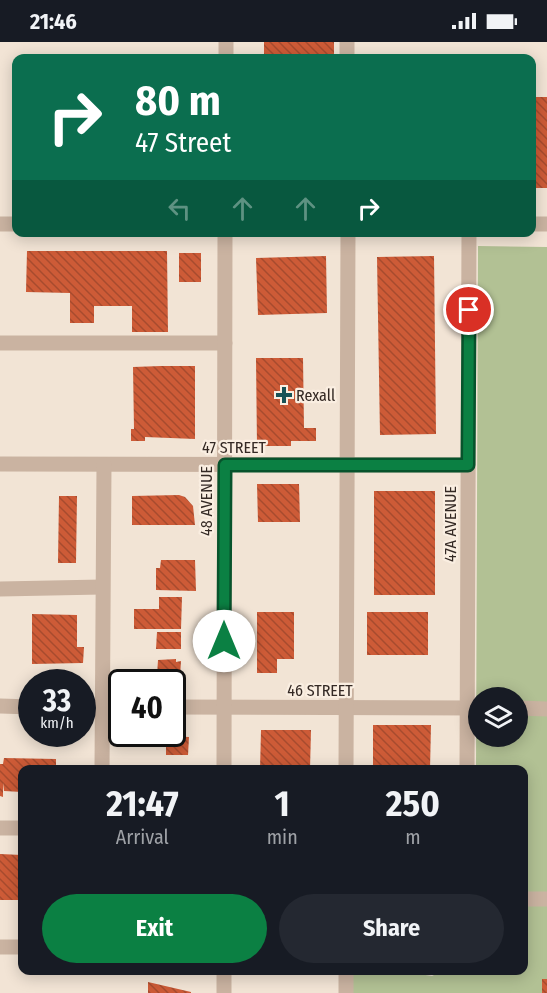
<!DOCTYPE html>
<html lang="en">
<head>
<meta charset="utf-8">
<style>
  :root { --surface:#171b24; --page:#242831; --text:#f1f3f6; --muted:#9ea1a6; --accent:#0b8043 }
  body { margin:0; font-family:"Fira Sans Condensed",sans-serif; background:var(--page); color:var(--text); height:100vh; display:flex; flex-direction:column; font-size:22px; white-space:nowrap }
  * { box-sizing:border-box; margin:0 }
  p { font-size:20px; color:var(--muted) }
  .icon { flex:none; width:33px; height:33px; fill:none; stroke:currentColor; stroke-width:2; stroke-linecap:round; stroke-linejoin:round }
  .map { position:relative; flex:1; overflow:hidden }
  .details { position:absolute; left:18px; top:723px; width:510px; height:210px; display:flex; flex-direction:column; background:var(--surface); border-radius:12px; box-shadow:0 3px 15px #0003 }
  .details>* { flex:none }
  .banner { position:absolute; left:12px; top:12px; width:524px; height:183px; border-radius:12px; box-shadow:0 3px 15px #0003; background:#0b6e4f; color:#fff; overflow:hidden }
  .buttons { position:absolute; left:468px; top:645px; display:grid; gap:12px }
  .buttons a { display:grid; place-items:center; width:60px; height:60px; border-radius:50%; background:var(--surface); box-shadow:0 3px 15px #0003; font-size:30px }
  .speed { position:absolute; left:18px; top:627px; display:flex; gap:12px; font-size:30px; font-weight:700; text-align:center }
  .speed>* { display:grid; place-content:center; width:78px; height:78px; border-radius:50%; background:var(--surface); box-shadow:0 3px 15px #0003; line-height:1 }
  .speed small { font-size:15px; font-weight:400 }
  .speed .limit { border:3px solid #111; border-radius:9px; background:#fff; color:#111 }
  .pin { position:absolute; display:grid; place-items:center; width:51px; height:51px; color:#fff; margin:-26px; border:3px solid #fff; border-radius:50%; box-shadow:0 2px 6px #0007 }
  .me { position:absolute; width:66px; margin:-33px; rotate:0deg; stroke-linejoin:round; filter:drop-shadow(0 0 4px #0008) }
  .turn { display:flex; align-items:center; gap:21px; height:126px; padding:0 24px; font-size:27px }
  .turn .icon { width:78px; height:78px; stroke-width:2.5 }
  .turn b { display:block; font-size:42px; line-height:51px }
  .lanes { display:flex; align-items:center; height:57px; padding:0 24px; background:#0003; justify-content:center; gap:30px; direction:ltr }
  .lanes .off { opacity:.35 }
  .eta { display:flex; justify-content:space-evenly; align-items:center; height:102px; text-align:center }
  .eta b { font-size:36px; font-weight:700; line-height:42px }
  .button { display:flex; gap:12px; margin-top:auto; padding:12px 24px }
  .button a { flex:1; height:69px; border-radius:36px; background:var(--accent); color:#fff; font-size:24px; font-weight:700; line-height:69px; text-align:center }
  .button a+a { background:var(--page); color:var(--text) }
  .status { display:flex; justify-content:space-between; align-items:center; height:42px; padding:0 30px; background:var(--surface); direction:ltr }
  .status svg { height:16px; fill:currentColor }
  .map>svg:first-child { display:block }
</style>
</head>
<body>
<div class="status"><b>21:46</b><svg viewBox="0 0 49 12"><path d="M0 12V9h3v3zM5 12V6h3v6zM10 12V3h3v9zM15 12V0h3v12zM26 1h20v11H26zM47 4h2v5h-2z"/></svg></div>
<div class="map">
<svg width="547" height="951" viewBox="0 0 547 951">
  <defs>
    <pattern id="building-back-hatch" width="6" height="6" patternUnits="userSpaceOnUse" patternTransform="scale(1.5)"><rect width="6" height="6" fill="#cd5b37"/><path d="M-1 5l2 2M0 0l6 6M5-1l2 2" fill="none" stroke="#a74b2e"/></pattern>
  </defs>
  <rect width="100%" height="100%" fill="#f2e4d5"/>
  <!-- park -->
  <path fill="#b2c194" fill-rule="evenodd" d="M478 204 547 205V951H341V929L394 928 432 934 442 929 524 928V728L476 727ZM478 656H518V694H478Z"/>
  <!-- building -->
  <g fill="url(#building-back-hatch)">
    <path d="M264 0H334V15L264 16Z"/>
    <rect x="531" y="55" width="16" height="91"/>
    <path d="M27 209H167L168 290H132V264H94V281H70V251L26 250Z"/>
    <rect x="179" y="211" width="22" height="29"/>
    <path d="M326 214 327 271 258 273 256 216Z"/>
    <path d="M434 214 436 392 380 393 377 215Z"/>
    <path d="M256 316H303L304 386H316V399H291V404H257Z"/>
    <path d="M161 324H195V397L145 395V399H131V387H134L133 325Z"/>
    <path d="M257 442H299L300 480H258Z"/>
    <rect x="374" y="449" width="61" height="104"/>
    <path d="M179 453 185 455 193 464 195 483H132V454Z"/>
    <path d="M59 454H77L76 521H58Z"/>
    <path d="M161 518H195L196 549 156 548V526H160Z"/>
    <path d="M159 555H182L181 587H134V567H159Z"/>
    <path d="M257 570H294V617H277V631H257Z"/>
    <rect x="367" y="570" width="61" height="43"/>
    <path d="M32 572 77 573V605H84L83 621 32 622Z"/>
    <path d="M157 590H181V607H156Z"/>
    <path d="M176 617V620L181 619 180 634H157L158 618Z"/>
    <path d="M373 683H431L430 728H373Z"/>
    <path d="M261 688H311L310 728H260Z"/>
    <path d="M166 694 189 695 188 713H166Z"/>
    <path d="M4 716 56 717V728H22V750L4 749 3 741V755L0 754V722H3Z"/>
    <path d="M144 724 174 725V728H144Z"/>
    <path d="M0 812 22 813V858H0Z"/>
    <rect x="542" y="937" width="5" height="14"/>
    <path d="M148 940 191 950V951H148Z"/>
  </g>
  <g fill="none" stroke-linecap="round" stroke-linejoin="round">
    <!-- minor -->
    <g stroke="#cab3a1" stroke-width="15">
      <path d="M347 0V16"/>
      <path d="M226 16V0"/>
      <path d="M0 182H16"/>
      <path d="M531 182H547"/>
      <path d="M0 301H225"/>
      <path d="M0 422 467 423"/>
      <path d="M0 547 102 545"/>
      <path d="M0 664 32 665"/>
      <path d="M82 665H122"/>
      <path d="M172 665 478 666"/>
      <path d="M518 666 547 667"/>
      <path d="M102 728 104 423"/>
      <path d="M224 728 225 190"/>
      <path d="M346 728 348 190"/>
      <path d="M467 728 469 190"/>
      <path d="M0 786H22"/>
      <path d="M524 857H547"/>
      <path d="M0 905H22"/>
      <path d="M224 951V928"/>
      <path d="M346 951V928"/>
    </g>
  </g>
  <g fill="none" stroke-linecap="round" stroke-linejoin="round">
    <defs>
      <path id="route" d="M224 599 225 423H468L469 268"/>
    </defs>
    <!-- route casing -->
    <use href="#route" stroke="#07532c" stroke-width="15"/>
    <!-- route -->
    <use href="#route" stroke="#0b8043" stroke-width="10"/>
  </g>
  <!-- markers -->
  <path fill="#185357" stroke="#faeee1" stroke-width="2" d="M281 344h6v6h6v6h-6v6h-6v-6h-6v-6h6z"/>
  <g text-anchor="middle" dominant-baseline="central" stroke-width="4.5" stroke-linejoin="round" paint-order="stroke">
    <!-- poi labels -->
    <g font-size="16" fill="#342924" stroke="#faeee1" text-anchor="start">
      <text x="296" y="353">Rexall</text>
    </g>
    <!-- street labels -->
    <g font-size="16" fill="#342924" stroke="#faeee1">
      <text x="234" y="405">47 STREET</text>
      <text transform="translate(206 459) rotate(-90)">48 AVENUE</text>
      <text transform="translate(450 482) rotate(-90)">47A AVENUE</text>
      <text x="320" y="648">46 STREET</text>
    </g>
  </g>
</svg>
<div class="buttons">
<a><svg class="icon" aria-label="layers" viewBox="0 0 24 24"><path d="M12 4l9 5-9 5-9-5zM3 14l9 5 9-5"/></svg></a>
</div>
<div class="speed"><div>33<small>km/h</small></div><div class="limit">40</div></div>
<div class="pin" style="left:469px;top:268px;background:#d93025"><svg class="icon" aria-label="arrive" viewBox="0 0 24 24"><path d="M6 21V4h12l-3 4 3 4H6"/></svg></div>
<svg class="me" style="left:224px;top:599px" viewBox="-20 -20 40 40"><circle r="19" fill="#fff"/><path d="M0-13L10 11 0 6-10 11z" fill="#0b8043"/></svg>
<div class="banner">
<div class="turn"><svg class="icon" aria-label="right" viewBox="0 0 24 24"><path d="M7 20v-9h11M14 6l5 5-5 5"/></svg><div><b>80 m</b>47 Street</div></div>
<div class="lanes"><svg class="icon off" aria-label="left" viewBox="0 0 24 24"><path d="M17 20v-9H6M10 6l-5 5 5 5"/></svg><svg class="icon off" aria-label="ahead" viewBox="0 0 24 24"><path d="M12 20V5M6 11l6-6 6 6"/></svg><svg class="icon off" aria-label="ahead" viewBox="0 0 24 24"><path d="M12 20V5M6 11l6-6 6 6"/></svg><svg class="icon" aria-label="right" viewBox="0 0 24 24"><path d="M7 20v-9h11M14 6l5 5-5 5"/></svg></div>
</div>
<section class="details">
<div class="eta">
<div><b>21:47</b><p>Arrival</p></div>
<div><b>1</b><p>min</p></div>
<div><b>250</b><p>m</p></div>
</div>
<div class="button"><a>Exit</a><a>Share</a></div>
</section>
</div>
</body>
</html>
